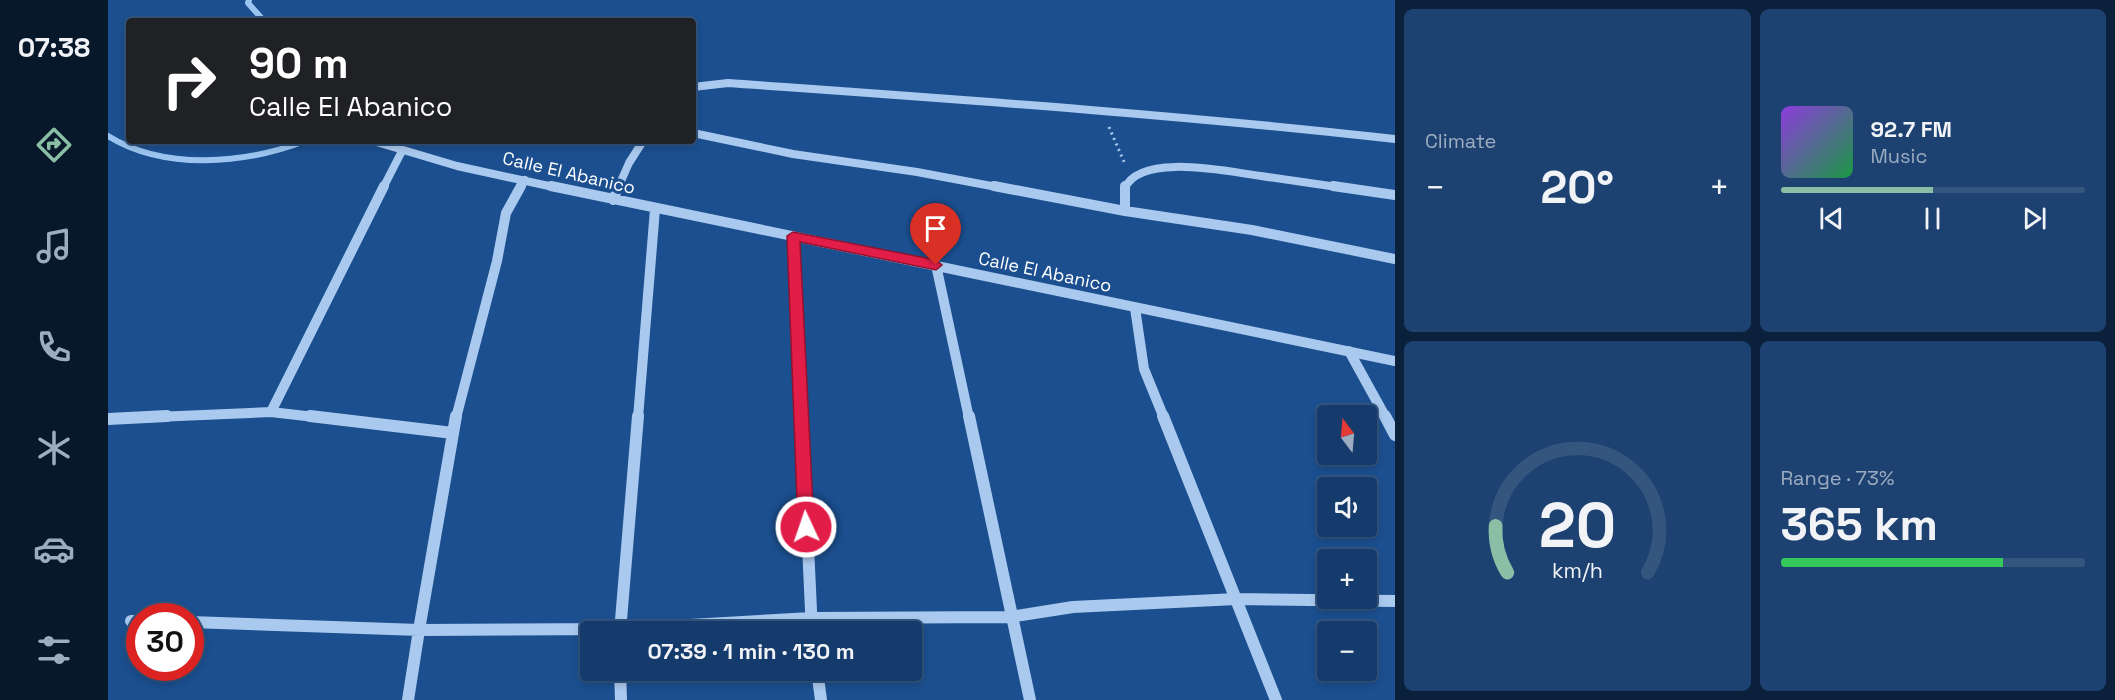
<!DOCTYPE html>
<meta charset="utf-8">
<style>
:root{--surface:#143b6b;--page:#1d4271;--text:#f1f3f6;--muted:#9dadc1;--line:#33557e;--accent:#8abfa5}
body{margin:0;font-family:"Space Grotesk",sans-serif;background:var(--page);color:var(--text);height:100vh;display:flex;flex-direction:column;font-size:22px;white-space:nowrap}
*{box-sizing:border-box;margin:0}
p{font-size:20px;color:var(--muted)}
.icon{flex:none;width:33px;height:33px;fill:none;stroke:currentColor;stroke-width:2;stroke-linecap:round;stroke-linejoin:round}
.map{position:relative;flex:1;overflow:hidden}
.sheet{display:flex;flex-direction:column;gap:9px;padding:9px;background:#0b203b;width:720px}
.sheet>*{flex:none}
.top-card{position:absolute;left:18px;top:18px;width:570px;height:126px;border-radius:6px;box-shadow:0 3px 9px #0003,0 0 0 2px var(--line);background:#202124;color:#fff;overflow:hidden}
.needle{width:39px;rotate:344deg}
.controls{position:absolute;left:1209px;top:405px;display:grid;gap:12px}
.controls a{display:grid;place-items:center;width:60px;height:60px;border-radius:6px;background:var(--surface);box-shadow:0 3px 9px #0003,0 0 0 2px var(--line);font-size:30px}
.speed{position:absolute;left:18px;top:603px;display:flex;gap:12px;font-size:30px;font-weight:700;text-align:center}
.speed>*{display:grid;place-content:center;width:78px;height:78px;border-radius:50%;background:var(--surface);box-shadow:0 3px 9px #0003,0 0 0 2px var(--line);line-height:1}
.speed .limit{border:9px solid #d22;background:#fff;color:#111}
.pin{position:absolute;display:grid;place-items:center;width:51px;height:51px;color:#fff;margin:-62px -26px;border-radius:50% 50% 50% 0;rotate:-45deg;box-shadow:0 0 6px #0007}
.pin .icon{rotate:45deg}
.me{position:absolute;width:66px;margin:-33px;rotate:357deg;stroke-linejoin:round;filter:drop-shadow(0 0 4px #0008)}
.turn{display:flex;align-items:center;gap:21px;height:126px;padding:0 24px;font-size:27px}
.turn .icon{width:78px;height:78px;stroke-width:2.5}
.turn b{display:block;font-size:42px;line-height:51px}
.big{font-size:45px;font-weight:700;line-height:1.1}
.sheet .widget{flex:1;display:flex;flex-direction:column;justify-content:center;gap:9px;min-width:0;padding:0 21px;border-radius:9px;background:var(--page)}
.sheet .dial{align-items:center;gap:0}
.dial svg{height:156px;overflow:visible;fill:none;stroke:var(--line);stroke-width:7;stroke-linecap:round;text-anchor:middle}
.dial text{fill:var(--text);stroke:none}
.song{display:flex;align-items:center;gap:18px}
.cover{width:72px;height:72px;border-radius:9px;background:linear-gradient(135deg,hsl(270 70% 55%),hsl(140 70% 35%))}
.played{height:6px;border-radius:3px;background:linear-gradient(90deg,var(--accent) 50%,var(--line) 50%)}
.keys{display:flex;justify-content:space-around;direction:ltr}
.heat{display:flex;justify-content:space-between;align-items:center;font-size:33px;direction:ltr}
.charge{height:9px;border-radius:4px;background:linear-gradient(90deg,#34c759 73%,var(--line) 0)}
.sheet .tiles{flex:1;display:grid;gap:9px;grid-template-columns:repeat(2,1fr)}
.trip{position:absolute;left:472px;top:621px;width:342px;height:60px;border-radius:6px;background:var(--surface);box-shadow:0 3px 9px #0003,0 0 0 2px var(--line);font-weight:700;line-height:60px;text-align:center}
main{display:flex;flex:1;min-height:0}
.tabs{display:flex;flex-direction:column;width:108px;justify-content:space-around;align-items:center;background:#08182b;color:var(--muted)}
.tabs .icon{width:42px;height:42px}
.tabs .on{color:var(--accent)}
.tabs b{font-size:27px;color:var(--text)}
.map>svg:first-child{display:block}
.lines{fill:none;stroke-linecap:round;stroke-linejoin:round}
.stream{stroke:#9cc4f0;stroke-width:6}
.path{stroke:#a9c9ee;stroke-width:3;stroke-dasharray:2 4;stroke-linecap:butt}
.minor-far2{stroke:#a9c9ee;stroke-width:8}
.minor-far1{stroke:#a9c9ee;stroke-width:10}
.minor{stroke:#a9c9ee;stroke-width:12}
.route{fill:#e11d48;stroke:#92132f;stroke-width:1.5}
.labels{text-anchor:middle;stroke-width:6;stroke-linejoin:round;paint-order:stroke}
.street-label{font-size:18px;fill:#fff;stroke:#1b4f8f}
</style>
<main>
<nav class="tabs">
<b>07:38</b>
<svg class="icon on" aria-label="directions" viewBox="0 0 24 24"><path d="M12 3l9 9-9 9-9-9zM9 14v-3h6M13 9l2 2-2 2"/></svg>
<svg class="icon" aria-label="music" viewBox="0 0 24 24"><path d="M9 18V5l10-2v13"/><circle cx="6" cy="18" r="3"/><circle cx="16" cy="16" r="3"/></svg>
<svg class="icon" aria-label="phone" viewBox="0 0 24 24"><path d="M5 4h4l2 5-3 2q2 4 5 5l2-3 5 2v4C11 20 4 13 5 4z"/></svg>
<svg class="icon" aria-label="climate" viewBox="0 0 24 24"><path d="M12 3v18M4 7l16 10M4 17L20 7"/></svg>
<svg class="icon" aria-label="car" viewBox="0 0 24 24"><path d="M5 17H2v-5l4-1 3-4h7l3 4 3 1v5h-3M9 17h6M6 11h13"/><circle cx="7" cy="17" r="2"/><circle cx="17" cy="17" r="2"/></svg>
<svg class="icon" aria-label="filters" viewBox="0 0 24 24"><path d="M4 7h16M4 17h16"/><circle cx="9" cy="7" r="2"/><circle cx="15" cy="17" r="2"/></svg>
</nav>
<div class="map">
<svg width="1287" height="700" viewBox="0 0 1287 700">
<rect width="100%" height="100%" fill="#1b4f8f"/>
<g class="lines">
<path class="stream" d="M141 0 140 3 156 21
M0 136C57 171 136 164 197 141"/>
<path class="path" d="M1001 127 1017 164"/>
<path class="minor-far2" d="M585 87 620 83C843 99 1065 114 1287 139
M585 133 685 154 809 172 894 188
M265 141 349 166 450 188
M275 188 294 151
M412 188 417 180
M510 188 521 163 535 141
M1017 188C1033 152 1121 172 1153 176 1180 180 1208 184 1236 188"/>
<path class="minor-far1" d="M443 186 1287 361
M886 186 1017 211 1144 230 1287 259
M1017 186V211
M1225 186 1287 195
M505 200 511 186
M685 236 694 418
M828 265 861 418
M1027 308 1036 369 1056 418
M1241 351 1278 418
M163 412 276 186
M24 418 163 412 215 418
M348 418 389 261 398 213 413 186
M530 418 547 209"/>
<path class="minor" d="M202 416 345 433
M348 416 311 630 512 629 703 618 902 617 965 607 1128 599 1287 601
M694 416 704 632
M861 416 922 700
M1055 416 1168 700
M1277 416 1287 435
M0 419 59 416
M23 621H32
M82 622 311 630 300 700
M512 632 530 416
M512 670 513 700
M709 670 713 700"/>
</g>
<path class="route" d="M685 232 828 260 834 265 828 270 692 242 706 527 704 532 698 535 693 532 690 527 679 236Z"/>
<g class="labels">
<g class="street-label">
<text transform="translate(461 173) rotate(13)" y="6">Calle El Abanico</text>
<text transform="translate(937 272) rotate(12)" y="6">Calle El Abanico</text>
</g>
</g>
</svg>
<div class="controls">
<a><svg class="needle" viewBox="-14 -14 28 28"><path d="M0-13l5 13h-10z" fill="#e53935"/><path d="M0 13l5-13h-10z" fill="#9dadc1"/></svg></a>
<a><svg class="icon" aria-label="sound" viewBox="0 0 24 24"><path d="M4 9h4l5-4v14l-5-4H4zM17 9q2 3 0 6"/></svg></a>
<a>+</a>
<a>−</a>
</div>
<div class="speed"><div class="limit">30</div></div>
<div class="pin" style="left:828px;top:265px;background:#d93025"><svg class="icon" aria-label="arrive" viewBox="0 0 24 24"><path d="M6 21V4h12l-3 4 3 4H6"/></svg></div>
<svg class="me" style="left:698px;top:527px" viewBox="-20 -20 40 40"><circle r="17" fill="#e11d48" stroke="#fff" stroke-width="3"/><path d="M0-11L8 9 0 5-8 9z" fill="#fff"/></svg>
<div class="trip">07:39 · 1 min · 130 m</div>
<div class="top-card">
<div class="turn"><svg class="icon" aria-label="right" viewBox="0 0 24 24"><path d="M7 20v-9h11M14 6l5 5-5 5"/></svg><div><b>90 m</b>Calle El Abanico</div></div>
</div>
</div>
<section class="sheet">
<div class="tiles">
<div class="widget"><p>Climate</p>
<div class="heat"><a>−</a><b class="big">20°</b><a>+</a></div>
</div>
<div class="widget">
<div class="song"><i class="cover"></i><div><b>92.7 FM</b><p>Music</p></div></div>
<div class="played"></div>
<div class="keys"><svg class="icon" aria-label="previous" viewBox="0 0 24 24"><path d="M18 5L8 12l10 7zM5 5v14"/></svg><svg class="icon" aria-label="pause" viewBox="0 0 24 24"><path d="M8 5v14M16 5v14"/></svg><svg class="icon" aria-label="next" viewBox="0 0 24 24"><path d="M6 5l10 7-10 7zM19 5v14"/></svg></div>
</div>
<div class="widget dial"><svg viewBox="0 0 100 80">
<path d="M14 69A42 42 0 1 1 86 69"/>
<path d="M14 69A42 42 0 0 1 8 45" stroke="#8abfa5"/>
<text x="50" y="56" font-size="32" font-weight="700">20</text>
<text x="50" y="72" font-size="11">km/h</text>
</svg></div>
<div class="widget"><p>Range · 73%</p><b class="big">365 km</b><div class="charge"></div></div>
</div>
</section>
</main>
